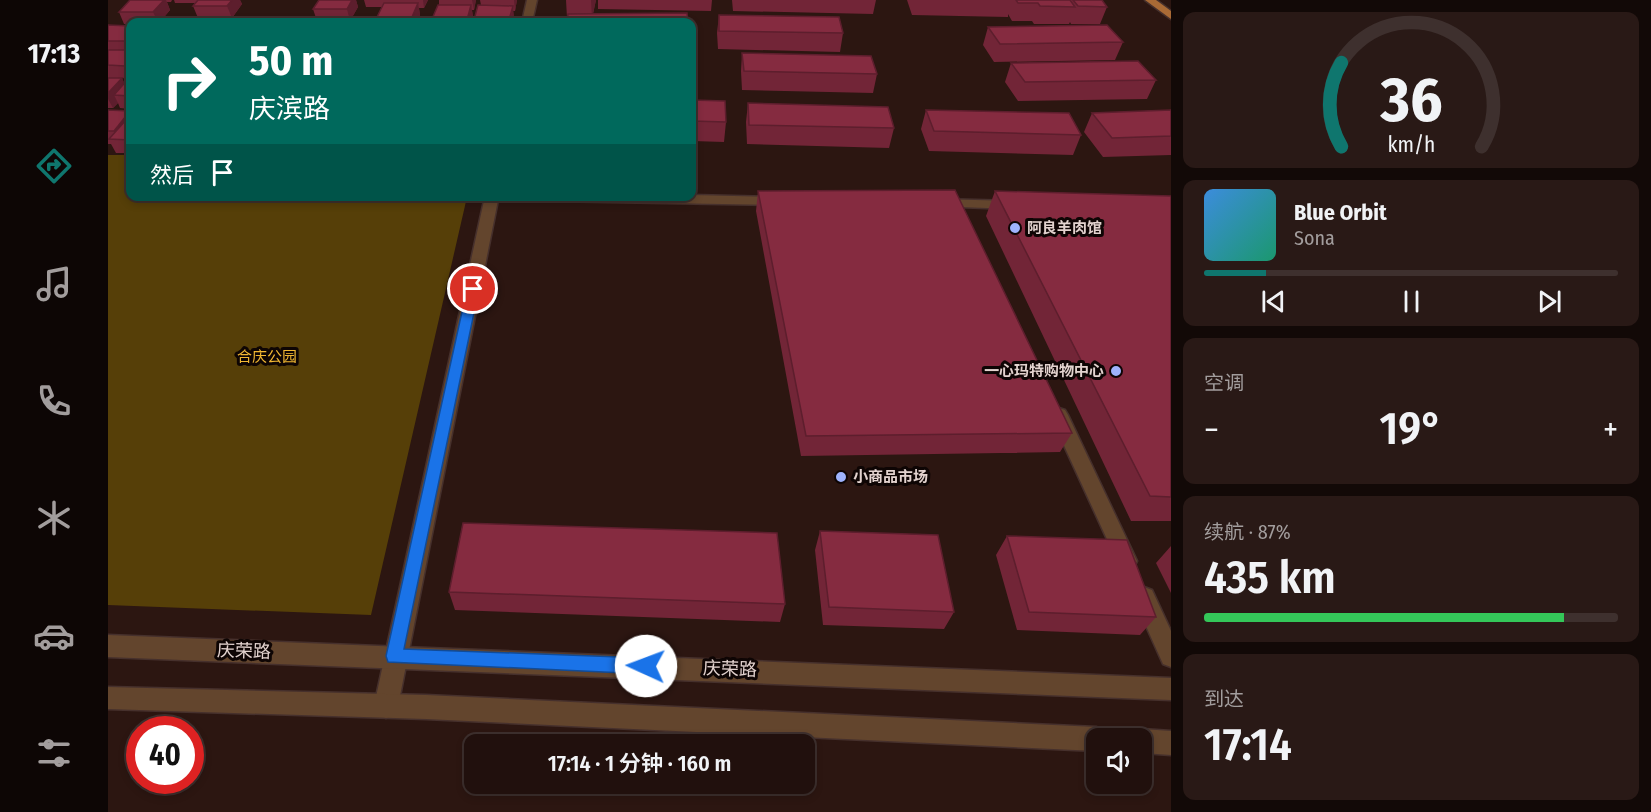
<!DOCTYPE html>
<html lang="zh">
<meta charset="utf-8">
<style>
:root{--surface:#21100d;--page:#291916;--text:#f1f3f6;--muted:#a29d9d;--line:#3e302e;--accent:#0f766e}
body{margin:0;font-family:"Fira Sans Condensed","Noto Sans SC",sans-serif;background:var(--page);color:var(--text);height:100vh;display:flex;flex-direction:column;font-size:22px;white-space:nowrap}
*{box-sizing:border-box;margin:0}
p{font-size:20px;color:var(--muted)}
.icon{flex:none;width:33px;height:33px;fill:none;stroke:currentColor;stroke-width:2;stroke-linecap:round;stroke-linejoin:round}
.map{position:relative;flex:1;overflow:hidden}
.panel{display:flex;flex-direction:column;gap:12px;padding:12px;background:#120907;width:480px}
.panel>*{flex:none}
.guide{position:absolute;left:18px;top:18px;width:570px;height:183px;border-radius:12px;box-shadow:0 3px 9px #0003,0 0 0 2px var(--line);background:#00695c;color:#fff;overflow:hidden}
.fabs{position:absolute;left:978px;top:728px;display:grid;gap:12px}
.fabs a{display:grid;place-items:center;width:66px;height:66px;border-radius:12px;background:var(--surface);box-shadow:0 3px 9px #0003,0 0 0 2px var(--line);font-size:30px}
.speed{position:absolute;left:18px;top:716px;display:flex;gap:12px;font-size:30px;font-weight:700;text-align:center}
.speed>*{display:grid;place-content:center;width:78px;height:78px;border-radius:50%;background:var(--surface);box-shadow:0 3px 9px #0003,0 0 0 2px var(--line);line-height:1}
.speed .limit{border:9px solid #d22;background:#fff;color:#111}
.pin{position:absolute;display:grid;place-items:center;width:51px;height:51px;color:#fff;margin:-26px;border:3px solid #fff;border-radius:50%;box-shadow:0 2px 6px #0007}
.me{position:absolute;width:66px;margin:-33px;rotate:272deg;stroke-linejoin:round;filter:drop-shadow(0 0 4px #0008)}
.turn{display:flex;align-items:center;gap:21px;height:126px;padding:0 24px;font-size:27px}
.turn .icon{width:78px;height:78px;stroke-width:2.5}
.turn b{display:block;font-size:42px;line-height:51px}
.then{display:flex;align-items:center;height:57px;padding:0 24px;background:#0003;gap:12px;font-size:22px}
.big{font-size:45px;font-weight:600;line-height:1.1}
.panel .card{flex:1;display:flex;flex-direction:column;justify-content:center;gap:9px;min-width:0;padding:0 21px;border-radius:12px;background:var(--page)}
.panel .dial{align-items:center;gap:0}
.dial svg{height:156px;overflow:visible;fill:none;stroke:var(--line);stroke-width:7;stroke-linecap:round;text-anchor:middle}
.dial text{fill:var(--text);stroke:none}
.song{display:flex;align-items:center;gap:18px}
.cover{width:72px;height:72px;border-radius:9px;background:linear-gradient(135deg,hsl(210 70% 55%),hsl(160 70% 35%))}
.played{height:6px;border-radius:3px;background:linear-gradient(90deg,var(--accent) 15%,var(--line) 15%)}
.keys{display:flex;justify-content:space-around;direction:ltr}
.heat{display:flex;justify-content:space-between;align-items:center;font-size:33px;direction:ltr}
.charge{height:9px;border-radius:4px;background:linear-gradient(90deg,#34c759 87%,var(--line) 0)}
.trip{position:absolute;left:356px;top:734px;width:351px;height:60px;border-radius:12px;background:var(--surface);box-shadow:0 3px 9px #0003,0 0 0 2px var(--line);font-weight:600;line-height:60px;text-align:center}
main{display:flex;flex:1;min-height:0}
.tab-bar{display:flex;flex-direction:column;width:108px;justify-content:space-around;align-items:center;background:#0d0605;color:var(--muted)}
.tab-bar .icon{width:42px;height:42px}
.tab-bar .selected{color:var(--accent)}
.tab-bar b{font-size:27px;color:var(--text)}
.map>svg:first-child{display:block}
.green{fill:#563f08}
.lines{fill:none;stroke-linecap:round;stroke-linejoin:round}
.minor-casing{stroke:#46302c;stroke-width:3}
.tertiary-casing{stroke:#46302c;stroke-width:3}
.primary-casing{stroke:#46302c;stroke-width:3}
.minor{fill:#63452d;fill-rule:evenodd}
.tertiary{fill:#63452d;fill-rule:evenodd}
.primary{fill:#a96a35;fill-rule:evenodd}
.wall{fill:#722537;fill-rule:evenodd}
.shaded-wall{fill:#5d1e2d}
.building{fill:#852b40;stroke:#5d1e2d;stroke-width:1.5}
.route{fill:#1a73e8;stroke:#114b97;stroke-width:1.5}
.poi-dot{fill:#9fb3fd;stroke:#0e0504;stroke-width:2}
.labels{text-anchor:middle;stroke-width:6;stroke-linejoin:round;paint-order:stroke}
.poi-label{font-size:15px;font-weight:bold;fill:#e3d3cf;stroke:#0e0504;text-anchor:start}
.park-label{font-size:15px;fill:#f2b833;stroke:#0e0504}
.near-street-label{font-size:18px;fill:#e3d3cf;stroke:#0e0504}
</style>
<main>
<nav class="tab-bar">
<b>17:13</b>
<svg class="icon selected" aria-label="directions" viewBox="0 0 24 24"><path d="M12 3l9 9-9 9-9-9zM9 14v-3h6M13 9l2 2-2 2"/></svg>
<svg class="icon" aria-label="music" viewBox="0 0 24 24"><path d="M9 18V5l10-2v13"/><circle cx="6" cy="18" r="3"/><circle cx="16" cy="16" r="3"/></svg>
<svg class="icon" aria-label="phone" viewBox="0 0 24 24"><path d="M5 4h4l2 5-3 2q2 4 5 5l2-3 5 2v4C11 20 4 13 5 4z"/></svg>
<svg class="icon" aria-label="climate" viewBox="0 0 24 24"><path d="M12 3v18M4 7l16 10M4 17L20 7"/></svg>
<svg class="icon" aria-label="car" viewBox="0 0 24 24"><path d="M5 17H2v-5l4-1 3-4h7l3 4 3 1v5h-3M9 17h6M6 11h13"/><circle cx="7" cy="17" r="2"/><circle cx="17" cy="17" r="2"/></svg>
<svg class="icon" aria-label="filters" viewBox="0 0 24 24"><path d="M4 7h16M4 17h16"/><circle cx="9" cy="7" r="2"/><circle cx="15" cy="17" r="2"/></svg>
</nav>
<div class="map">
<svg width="1063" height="812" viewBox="0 0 1063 812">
<rect width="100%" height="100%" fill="#2c1611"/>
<path class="green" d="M0 155H22V196L359 197 263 615 0 605Z"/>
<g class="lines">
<defs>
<path id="minor" d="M419 0H429L424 22H414Z
M584 195 672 197 679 201 672 205 390 200 290 706 286 714 278 718 270 714 266 706 377 196Z
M829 199 906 201 913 205 906 209 824 206 822 203Z
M951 408 957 410 960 415 1029 561 1026 567 1019 570 1012 567 1009 561 942 415 945 410Z
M1036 587 1044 590 1063 631V667L1055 664 1025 597 1028 590Z"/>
<path id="tertiary" d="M0 635 1063 678V700L0 657Z
M0 687 318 695 988 727 997 730 1000 738H988V751L318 719 0 709Z
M1034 729 1063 731V755L1034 753V738H1023L1025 732Z"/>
<path id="primary" d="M1037 0H1048L1063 11V19Z"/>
</defs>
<use href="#minor" class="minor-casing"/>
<use href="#tertiary" class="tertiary-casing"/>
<use href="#primary" class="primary-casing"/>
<use href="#minor" class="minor"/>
<use href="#tertiary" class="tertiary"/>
<use href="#primary" class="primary"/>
</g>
<path class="wall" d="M22 0H64L63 2H59L62 10 52 22H22V24H16L11 12Z
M66 0H132L134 4 124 18H90L85 6 88 3H67Z
M211 0H248L250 7 242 21H209L205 9Z
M256 0H320L316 8H311L312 15 310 22H270L269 17 274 7H258Z
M331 0H368L366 10H364L365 17 364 22H325L324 19 331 5Z
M372 0H409L407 11H405L406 18 405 22H367L366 20 373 5Z
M458 0H488L485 14 459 18Z
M490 0H604L603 11 490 9Z
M624 0H768L765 14 625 11Z
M799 0H994L999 7 992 24H963L962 22 961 24H926L924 21H904L900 14V17L804 15Z
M611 15 735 33 732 52 610 49 609 33Z
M0 25 22 26V109L12 108 10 103 5 108H0ZM14 78 20 79 16 83Z
M880 27 1015 42 1007 60 886 62 875 45Z
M634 53 769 74 765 93 634 90 633 71Z
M903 63 1048 80 1039 99 910 101 897 82Z
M584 100 618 122 616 142 584 141Z
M640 103 786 128 781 148 639 144 638 122Z
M0 110 22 111V153H8L3 144H0Z
M818 110 973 135 965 155 821 151 813 129Z
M1063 110V155L995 157 976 132 984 113Z
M650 191 964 433 952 452 693 456 648 211Z
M887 191 1063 196V521H1023L878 216Z
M712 531 846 612 836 629 715 625 707 550Z
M899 536 1048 617 1032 635 909 630 888 555Z
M1063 546V593L1048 563Z
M341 592 677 604 672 622 347 610Z"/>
<path class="shaded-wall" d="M56 0H58L62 10 52 22H50L45 12Z
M124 0H132L134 4 124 18 119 6Z
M244 0H248L250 7 242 21 239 9Z
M315 0H320L316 8Z
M364 0H368L366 10Z
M406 0H409L407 11Z
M483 0H488L484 18Z
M310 3 312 15 310 22H305L304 17Z
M363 5 365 17 364 22H359V20Z
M405 6 406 18 405 22H402Z
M22 35V53L17 41Z
M22 60V77L17 66Z
M14 78 20 91 6 95 10 103 5 108 0 99V93Z
M22 111V132L10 140 6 131Z"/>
<path class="building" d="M22 0H56L45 12H11Z
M90 0H124L119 6H85Z
M211 0H244L239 9H205Z
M908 0H962L967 7 932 6 930 3H910Z
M965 0H994L999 7 970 6Z
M276 3H310L304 17H269Z
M330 5H363L359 20 324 19Z
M370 5 405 6 401 20H366Z
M579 13 580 22H459L460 14Z
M611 15 731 17 735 33 611 31Z
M0 25 22 26V35L17 41H0Z
M999 25 1015 42 892 44 880 27Z
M0 50H22V60L17 66 0 65Z
M634 53 763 56 769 74 636 71Z
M1030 61 1048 80 917 82 903 63Z
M0 78H14L0 93Z
M21 78H22V96L6 95Z
M584 100 617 101 618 122 584 121Z
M640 103 780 107 786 128 641 125Z
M0 110 22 111 6 131H0Z
M818 110 961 113 973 135 826 131Z
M1063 110V136L1004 138 984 113Z
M18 120H22V140L1 139Z
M847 190 964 433 698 436 650 191Z
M887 191 1063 196V497L1042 496Z
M355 523 669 533 677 604 341 592Z
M712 531 830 535 846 612 721 607Z
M899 536 1019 540 1048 617 921 612Z"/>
<path class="route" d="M365 285 371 289 296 649 538 658 544 660 547 666 544 672 538 674 280 662 278 656 359 289Z"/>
<g class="poi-dot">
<circle cx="907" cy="228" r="6"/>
<circle cx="1008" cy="371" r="6"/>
<circle cx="733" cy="477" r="6"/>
</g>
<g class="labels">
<g class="poi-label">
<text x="919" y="233">阿良羊肉馆</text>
<text x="996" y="376" text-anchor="end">一心玛特购物中心</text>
<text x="745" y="482">小商品市场</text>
</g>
<g class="park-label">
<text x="159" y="362">合庆公园</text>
</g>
<g class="near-street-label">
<text transform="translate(136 651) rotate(2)" y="6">庆荣路</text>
<text transform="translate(622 669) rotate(2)" y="6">庆荣路</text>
</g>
</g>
</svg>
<div class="fabs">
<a><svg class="icon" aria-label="sound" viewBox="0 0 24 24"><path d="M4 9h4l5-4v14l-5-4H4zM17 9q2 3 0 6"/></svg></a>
</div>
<div class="speed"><div class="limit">40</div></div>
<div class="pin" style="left:365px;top:289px;background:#d93025"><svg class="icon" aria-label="arrive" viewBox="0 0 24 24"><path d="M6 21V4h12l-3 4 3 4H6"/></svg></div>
<svg class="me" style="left:538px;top:666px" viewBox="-20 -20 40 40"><circle r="19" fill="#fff"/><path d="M0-13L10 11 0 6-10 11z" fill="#1a73e8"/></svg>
<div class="trip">17:14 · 1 分钟 · 160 m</div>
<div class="guide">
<div class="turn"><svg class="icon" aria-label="right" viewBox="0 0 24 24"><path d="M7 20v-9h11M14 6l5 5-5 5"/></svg><div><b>50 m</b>庆滨路</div></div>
<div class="then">然后<svg class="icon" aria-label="arrive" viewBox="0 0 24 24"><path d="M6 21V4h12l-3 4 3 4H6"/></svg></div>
</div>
</div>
<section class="panel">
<div class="card dial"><svg viewBox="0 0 100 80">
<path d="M14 69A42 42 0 1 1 86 69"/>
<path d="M14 69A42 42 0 0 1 14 26" stroke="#0f766e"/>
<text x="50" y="56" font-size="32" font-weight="700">36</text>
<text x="50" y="72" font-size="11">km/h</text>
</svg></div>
<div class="card">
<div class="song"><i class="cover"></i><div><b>Blue Orbit</b><p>Sona</p></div></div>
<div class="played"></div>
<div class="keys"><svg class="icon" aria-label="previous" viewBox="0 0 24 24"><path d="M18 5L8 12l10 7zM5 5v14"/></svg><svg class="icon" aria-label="pause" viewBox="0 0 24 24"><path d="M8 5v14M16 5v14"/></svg><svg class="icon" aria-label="next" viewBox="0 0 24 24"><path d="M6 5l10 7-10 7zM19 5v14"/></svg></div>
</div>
<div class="card"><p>空调</p>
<div class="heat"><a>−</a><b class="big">19°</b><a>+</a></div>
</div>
<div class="card"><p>续航 · 87%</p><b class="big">435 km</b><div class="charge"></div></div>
<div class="card"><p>到达</p><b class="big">17:14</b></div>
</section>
</main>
